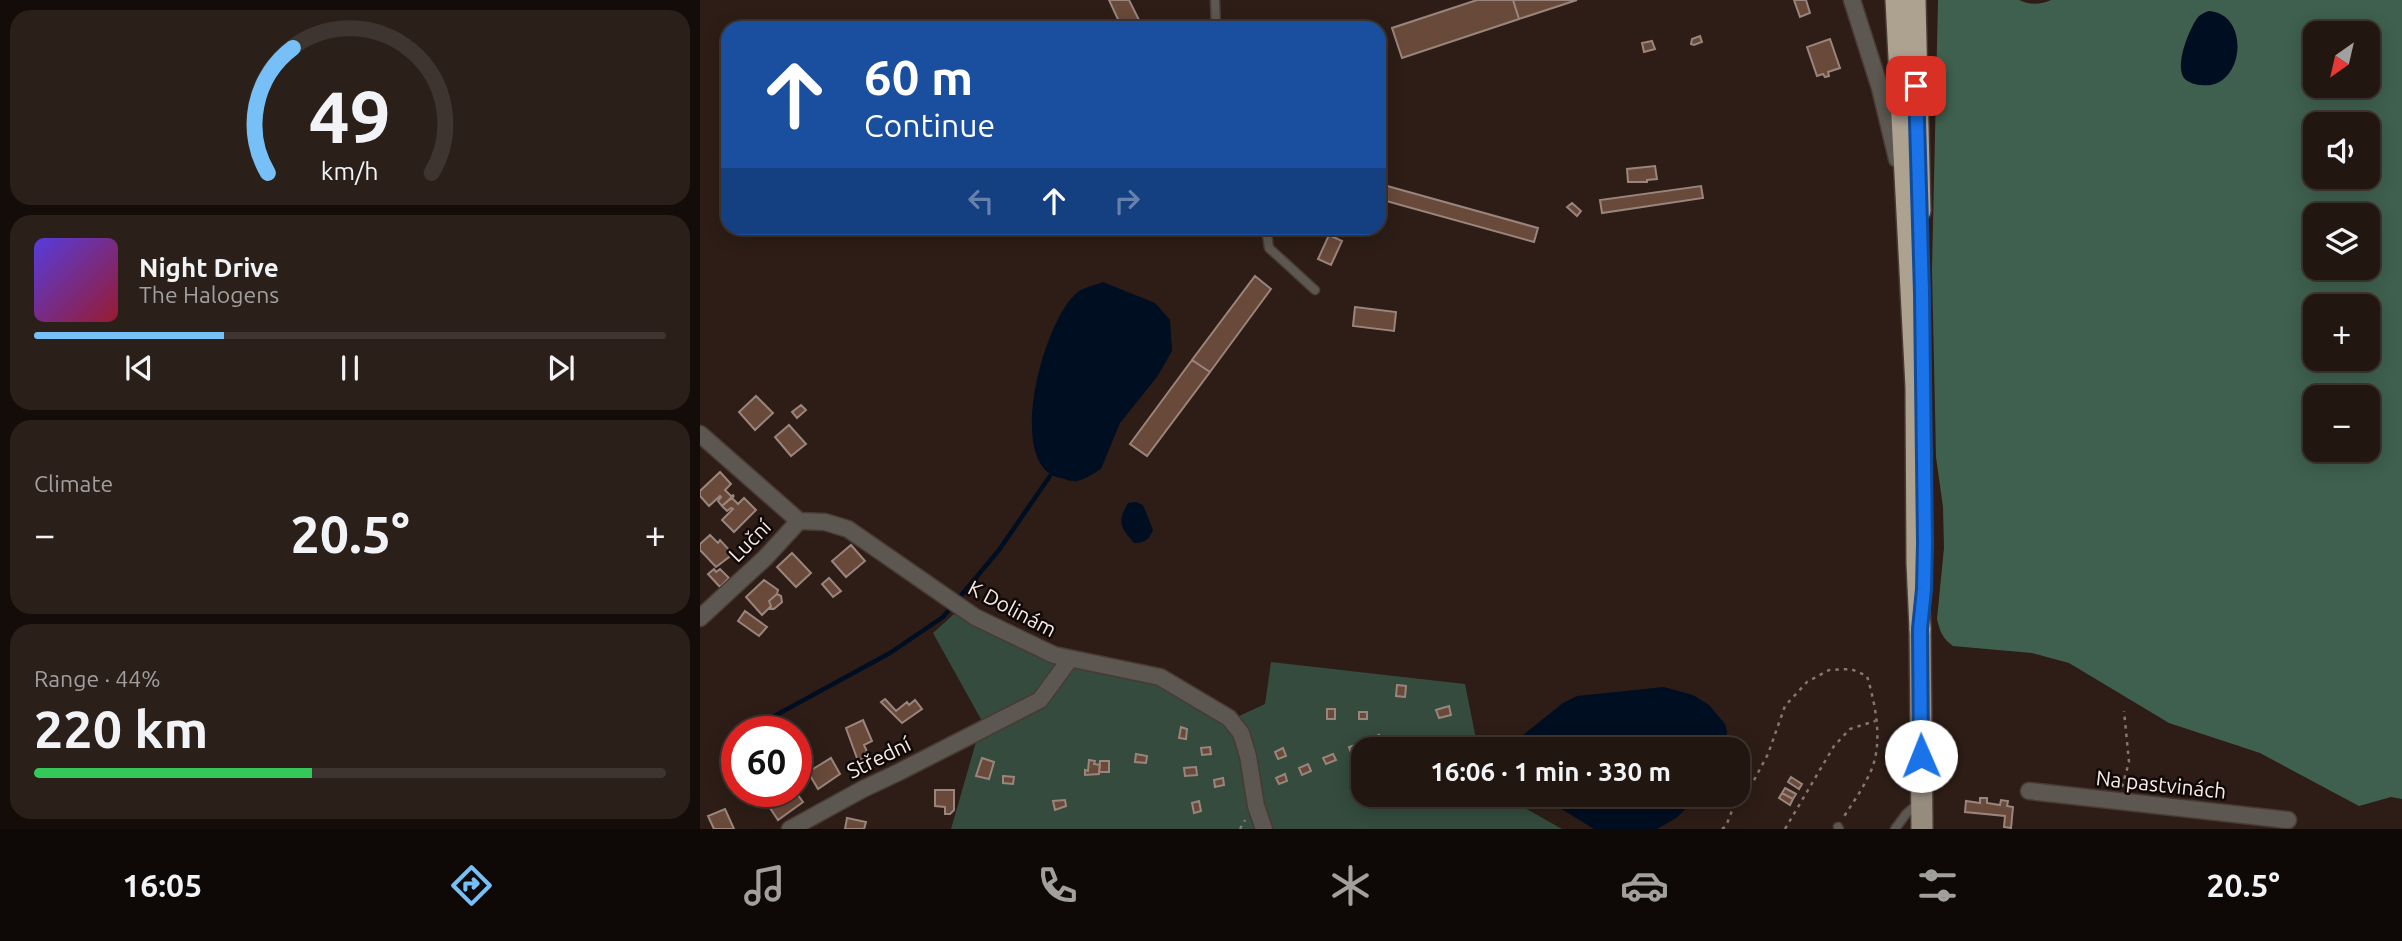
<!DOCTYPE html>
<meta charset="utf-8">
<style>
:root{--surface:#221610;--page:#2a1f19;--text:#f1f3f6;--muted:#a29f9f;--line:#3f3530;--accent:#77c0f7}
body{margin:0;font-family:Ubuntu,sans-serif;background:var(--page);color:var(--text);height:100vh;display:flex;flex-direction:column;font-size:26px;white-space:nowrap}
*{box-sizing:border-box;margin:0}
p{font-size:23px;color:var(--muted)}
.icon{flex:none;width:38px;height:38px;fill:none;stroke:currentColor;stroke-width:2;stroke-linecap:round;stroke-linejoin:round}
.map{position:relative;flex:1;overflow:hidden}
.sheet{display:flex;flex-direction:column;gap:10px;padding:10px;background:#130c09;width:700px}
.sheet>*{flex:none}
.hud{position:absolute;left:21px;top:21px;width:665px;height:214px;border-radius:21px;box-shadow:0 4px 18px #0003,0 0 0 2px var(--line);background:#1a4fa0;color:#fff;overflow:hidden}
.needle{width:46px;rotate:214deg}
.tools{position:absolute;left:1603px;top:21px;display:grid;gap:14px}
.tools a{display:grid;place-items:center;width:77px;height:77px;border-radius:14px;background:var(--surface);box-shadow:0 4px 18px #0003,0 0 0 2px var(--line);font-size:35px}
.speed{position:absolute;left:21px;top:716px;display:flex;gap:14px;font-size:35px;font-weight:700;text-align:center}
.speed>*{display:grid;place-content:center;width:91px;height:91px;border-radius:50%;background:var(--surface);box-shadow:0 4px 18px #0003,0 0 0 2px var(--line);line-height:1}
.speed .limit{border:10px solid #d22;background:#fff;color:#111}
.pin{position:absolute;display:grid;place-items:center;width:60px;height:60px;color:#fff;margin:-30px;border-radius:14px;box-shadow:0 4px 10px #0006}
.me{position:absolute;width:77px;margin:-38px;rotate:359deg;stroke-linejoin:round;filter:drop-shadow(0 0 5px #0008)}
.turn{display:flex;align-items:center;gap:24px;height:147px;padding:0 28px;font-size:32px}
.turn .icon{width:91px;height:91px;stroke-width:2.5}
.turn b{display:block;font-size:49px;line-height:60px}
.lanes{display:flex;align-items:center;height:66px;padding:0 28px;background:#0003;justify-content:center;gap:35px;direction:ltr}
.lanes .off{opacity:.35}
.big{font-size:52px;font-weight:700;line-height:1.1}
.sheet .widget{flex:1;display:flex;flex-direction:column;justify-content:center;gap:10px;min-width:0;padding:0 24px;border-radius:21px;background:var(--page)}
.sheet .dial{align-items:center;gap:0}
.dial svg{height:182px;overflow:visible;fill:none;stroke:var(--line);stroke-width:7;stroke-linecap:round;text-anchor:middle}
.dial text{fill:var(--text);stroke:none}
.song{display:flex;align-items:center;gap:21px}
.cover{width:84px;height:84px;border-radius:10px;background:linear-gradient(135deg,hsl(250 70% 55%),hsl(350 70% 35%))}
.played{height:7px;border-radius:4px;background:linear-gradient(90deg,var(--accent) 30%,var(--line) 30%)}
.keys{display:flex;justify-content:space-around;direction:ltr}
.heat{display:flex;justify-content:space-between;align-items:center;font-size:38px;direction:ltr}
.charge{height:10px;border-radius:5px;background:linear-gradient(90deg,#34c759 44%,var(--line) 0)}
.trip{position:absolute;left:651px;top:737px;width:399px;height:70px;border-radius:21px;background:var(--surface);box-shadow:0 4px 18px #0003,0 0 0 2px var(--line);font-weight:700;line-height:70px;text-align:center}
.dock{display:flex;height:112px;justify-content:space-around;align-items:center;background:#0e0906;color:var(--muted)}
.dock .icon{width:49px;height:49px}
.dock .active{color:var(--accent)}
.dock b{font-size:32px;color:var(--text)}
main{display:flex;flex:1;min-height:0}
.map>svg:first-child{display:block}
.green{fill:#344b3e}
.forest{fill:#3f604e;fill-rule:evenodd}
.water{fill:#000e21}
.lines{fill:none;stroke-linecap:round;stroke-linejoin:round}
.stream{stroke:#000e21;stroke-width:4.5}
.building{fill:#68493a;stroke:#99857c;stroke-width:2}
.lane-casing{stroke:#493a33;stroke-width:11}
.street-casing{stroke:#493a33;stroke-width:19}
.primary-casing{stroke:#493a33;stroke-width:24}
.highway-casing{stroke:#493a33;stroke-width:24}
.path{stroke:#847770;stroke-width:2.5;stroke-dasharray:3.5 5;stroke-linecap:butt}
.lane{stroke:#5c5750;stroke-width:8}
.street{stroke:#5c5750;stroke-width:16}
.primary{stroke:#968c7e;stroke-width:21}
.highway{stroke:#ada190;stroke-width:21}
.route-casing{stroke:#114b97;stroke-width:18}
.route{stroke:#1a73e8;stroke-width:12}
.labels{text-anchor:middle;stroke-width:5;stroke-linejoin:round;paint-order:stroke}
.street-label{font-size:21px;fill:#f6ebe6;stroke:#100907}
</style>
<main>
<section class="sheet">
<div class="widget dial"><svg viewBox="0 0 100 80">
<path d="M14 69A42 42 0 1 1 86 69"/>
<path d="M14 69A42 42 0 0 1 25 14" stroke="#77c0f7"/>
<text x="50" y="56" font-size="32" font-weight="700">49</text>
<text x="50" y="72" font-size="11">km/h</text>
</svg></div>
<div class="widget">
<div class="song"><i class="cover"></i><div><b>Night Drive</b><p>The Halogens</p></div></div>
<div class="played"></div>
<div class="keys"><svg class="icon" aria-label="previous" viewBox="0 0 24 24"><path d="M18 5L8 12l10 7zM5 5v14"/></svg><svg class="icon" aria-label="pause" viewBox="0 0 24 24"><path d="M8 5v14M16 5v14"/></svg><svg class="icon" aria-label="next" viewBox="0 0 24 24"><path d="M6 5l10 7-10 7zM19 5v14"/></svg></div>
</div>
<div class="widget"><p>Climate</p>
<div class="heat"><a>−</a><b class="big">20.5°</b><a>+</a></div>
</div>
<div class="widget"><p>Range · 44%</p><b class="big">220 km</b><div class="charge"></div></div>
</section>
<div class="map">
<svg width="1702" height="829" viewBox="0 0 1702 829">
<rect width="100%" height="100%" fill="#2d1d16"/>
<path class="green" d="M254 614 355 662 457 683 526 722 565 704 571 662 765 684 778 749H663V794L802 795 862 829H251L282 721 233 633Z"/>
<path class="forest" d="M1238 0H1319C1330 5 1340 5 1351 0H1702V799L1691 797 1659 806 1560 753 1469 723 1369 663 1332 653 1253 646C1243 639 1240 632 1237 619L1244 548 1243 507 1236 457 1232 270ZM1615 33H1668V86H1615ZM1615 124H1668V177H1615ZM1615 215H1668V268H1615ZM1615 306H1668V359H1615ZM1615 397H1668V450H1615Z"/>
<path class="water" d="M1509 11C1552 14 1544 91 1501 85 1497 85 1490 83 1486 80 1473 70 1488 32 1496 20 1499 15 1503 13 1509 11Z
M403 282 455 303 470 320 472 351 457 377 420 423 401 469C394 473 384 480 377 481 372 482 365 479 361 478 303 468 344 317 378 292 384 287 396 285 403 282Z
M436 502 443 505 453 530C449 540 445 543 434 543 420 527 417 522 428 503Z
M964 687 993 695 1009 705 1025 724 1027 732 1025 749H814L817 740 863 703 877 696Z
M839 795H1001L976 818 957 829H894Z"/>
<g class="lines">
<path class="stream" d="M45 732 190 653 243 617 299 550 350 476
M34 738 37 736"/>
</g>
<path class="building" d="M409 0H429L441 24 433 28H422Z
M777 0H813L819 19 702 58 692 28Z
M813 0H877L819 19Z
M1094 0H1106L1110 13 1100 17Z
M1000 36 1002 42 994 45 991 44 992 39Z
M1130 39 1140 68 1128 72 1129 76 1125 77 1123 74 1117 76 1107 47Z
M952 41 955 49 944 52 942 43Z
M955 166 957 179 947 180V182H928L927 169Z
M680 184 838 228 834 242 679 199Z
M1001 186 1003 198 902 213 900 200Z
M872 203 881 211 877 216 867 207Z
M477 228H500L480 235Z
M629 235 642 241 631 265 618 259Z
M555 276 571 289 510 372 492 360Z
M655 307 696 312 694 331 653 326Z
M492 360 510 372 447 456 430 444Z
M56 396 73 413 55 430 39 412Z
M101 405 106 410 97 418 92 412Z
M89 425 106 444 91 456 75 437Z
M20 472 31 484 25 490 31 496 34 495 22 506 18 501 21 497 20 496 9 506 0 496V491Z
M34 496 32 498 38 504 44 498 56 510 34 532 22 520 33 509 31 508 27 511 22 506Z
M10 535 18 543 20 540 33 554 16 567 0 550V544Z
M151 545 165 561 146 577 132 561Z
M92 553 111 573 96 587 77 567Z
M14 569 16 572 20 569 29 578 20 587 8 574Z
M129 578 141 591 133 597 122 584Z
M64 580 78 590 77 594 69 601 71 606 62 615 46 597Z
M77 594 81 596 82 602 74 609 69 608 71 606 69 601Z
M45 611 67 627 59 636 38 621Z
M697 685 706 686 705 697 696 696Z
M185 699 196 711 207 702 209 705 215 700 222 709 202 723 181 702Z
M749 706 751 715 739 718 736 710Z
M627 709H635V719H627Z
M659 712H667V719H659Z
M163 720 172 741 164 745 169 756 158 761 146 728Z
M481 727 487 729 486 739 479 738Z
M679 735 681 742 673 746 670 739Z
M661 743 663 751 652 755 649 747Z
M510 747 511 754 502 755 501 748Z
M583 748 586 756 578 759 575 752Z
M436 754 447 756 446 763 435 762Z
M633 754 636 760 626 764 623 758Z
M131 758 140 774 118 789 108 772Z
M282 758 294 762 289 779 276 776Z
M389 760 395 761 394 764 400 765 399 774 385 775V770L388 771Z
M400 761H409V772H399Z
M608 764 611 771 602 775 599 768Z
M496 767 497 775 485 776 484 768Z
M585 774 587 781 579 784 576 778Z
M303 776 314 777 313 784 303 783Z
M1091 777 1102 784 1099 789 1088 782Z
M523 778 524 785 515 787 514 780Z
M1085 788 1096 794 1093 799 1082 793Z
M235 790H254V810L250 814H245V807L235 806Z
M88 791H95L103 802 78 820 68 805Z
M1082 793 1093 799 1090 805 1079 798Z
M1280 798H1287V803L1300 805 1301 800 1308 801 1307 806 1313 807 1311 828 1304 827 1305 816 1265 812 1266 801 1280 803Z
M365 800 366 806 355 810 353 801Z
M499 801 501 811 494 813 492 803Z
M25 809 34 829H14L8 816Z
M147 818 166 822 164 829H145Z"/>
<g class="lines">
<defs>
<path id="lane" d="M515 0 516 28
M566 228 569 248 615 290
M1138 827 1139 829
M1195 829 1206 814 1220 802"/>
<path id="street" d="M1152 0 1180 88 1197 159
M0 434 99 521 125 522 148 529 275 617 354 655 460 677 529 718 541 733 548 756 556 806 564 829
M0 618 65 558 99 521
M1329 791 1588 820
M90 829 163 789 199 772 340 700 370 659"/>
<path id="primary" d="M1220 629 1222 829"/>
<path id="highway" d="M1196 0 1216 387 1217 563 1220 629
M1215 0 1220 211"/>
</defs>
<use href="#lane" class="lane-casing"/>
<use href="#street" class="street-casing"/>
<use href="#primary" class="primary-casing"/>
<use href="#highway" class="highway-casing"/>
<path class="path" d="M1422 787 1429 762 1424 711
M540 829 545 820
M1022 829 1026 826 1035 803 1053 782 1068 754 1085 706 1107 682 1129 670 1151 669 1167 676C1176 706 1184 746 1169 775 1162 790 1152 804 1143 818
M1085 829 1134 746 1150 729 1175 721"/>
<use href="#lane" class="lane"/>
<use href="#street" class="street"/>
<use href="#primary" class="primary"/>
<use href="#highway" class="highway"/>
</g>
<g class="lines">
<defs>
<path id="route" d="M1216 86 1222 293 1225 543 1224 589 1220 629 1221 756"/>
</defs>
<use href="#route" class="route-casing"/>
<use href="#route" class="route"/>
</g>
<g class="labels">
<g class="street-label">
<text transform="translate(50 541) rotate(-45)" y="7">Luční</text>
<text transform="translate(312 609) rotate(28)" y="7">K Dolinám</text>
<text transform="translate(179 758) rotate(-26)" y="7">Střední</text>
<text transform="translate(1461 785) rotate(6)" y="7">Na pastvinách</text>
</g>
</g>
</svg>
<div class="tools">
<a><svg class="needle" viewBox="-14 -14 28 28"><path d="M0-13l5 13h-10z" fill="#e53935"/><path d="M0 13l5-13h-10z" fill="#a29f9f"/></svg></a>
<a><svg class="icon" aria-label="sound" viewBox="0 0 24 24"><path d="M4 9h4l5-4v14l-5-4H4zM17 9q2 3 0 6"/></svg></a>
<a><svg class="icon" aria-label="layers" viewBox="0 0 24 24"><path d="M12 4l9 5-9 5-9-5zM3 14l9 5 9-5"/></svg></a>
<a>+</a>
<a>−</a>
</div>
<div class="speed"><div class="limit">60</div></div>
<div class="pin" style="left:1216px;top:86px;background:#d93025"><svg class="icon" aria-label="arrive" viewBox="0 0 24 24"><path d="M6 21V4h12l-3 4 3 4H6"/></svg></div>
<svg class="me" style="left:1221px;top:756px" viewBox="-20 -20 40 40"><circle r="19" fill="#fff"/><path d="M0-13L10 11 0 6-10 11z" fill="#1a73e8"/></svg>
<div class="trip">16:06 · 1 min · 330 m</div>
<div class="hud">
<div class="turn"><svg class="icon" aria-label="ahead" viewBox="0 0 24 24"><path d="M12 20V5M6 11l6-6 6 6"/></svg><div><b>60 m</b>Continue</div></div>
<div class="lanes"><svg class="icon off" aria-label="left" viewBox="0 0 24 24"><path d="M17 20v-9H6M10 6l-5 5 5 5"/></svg><svg class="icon" aria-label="ahead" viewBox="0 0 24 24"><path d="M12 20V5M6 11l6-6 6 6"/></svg><svg class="icon off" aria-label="right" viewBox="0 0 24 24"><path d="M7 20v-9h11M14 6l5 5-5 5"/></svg></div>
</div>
</div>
</main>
<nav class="dock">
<b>16:05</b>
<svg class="icon active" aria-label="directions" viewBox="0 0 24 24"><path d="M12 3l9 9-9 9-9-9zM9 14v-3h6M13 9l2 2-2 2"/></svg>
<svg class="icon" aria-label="music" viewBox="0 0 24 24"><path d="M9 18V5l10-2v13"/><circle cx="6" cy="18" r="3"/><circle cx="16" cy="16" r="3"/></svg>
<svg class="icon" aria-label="phone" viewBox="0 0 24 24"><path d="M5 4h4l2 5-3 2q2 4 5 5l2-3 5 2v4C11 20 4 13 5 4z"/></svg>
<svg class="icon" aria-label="climate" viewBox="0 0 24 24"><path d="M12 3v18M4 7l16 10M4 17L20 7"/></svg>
<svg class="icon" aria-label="car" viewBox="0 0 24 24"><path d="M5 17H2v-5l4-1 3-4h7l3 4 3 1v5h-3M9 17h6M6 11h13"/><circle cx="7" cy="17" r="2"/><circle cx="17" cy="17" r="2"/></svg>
<svg class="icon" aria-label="filters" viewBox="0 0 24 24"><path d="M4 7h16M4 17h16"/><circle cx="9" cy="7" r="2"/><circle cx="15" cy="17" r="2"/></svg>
<b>20.5°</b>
</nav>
